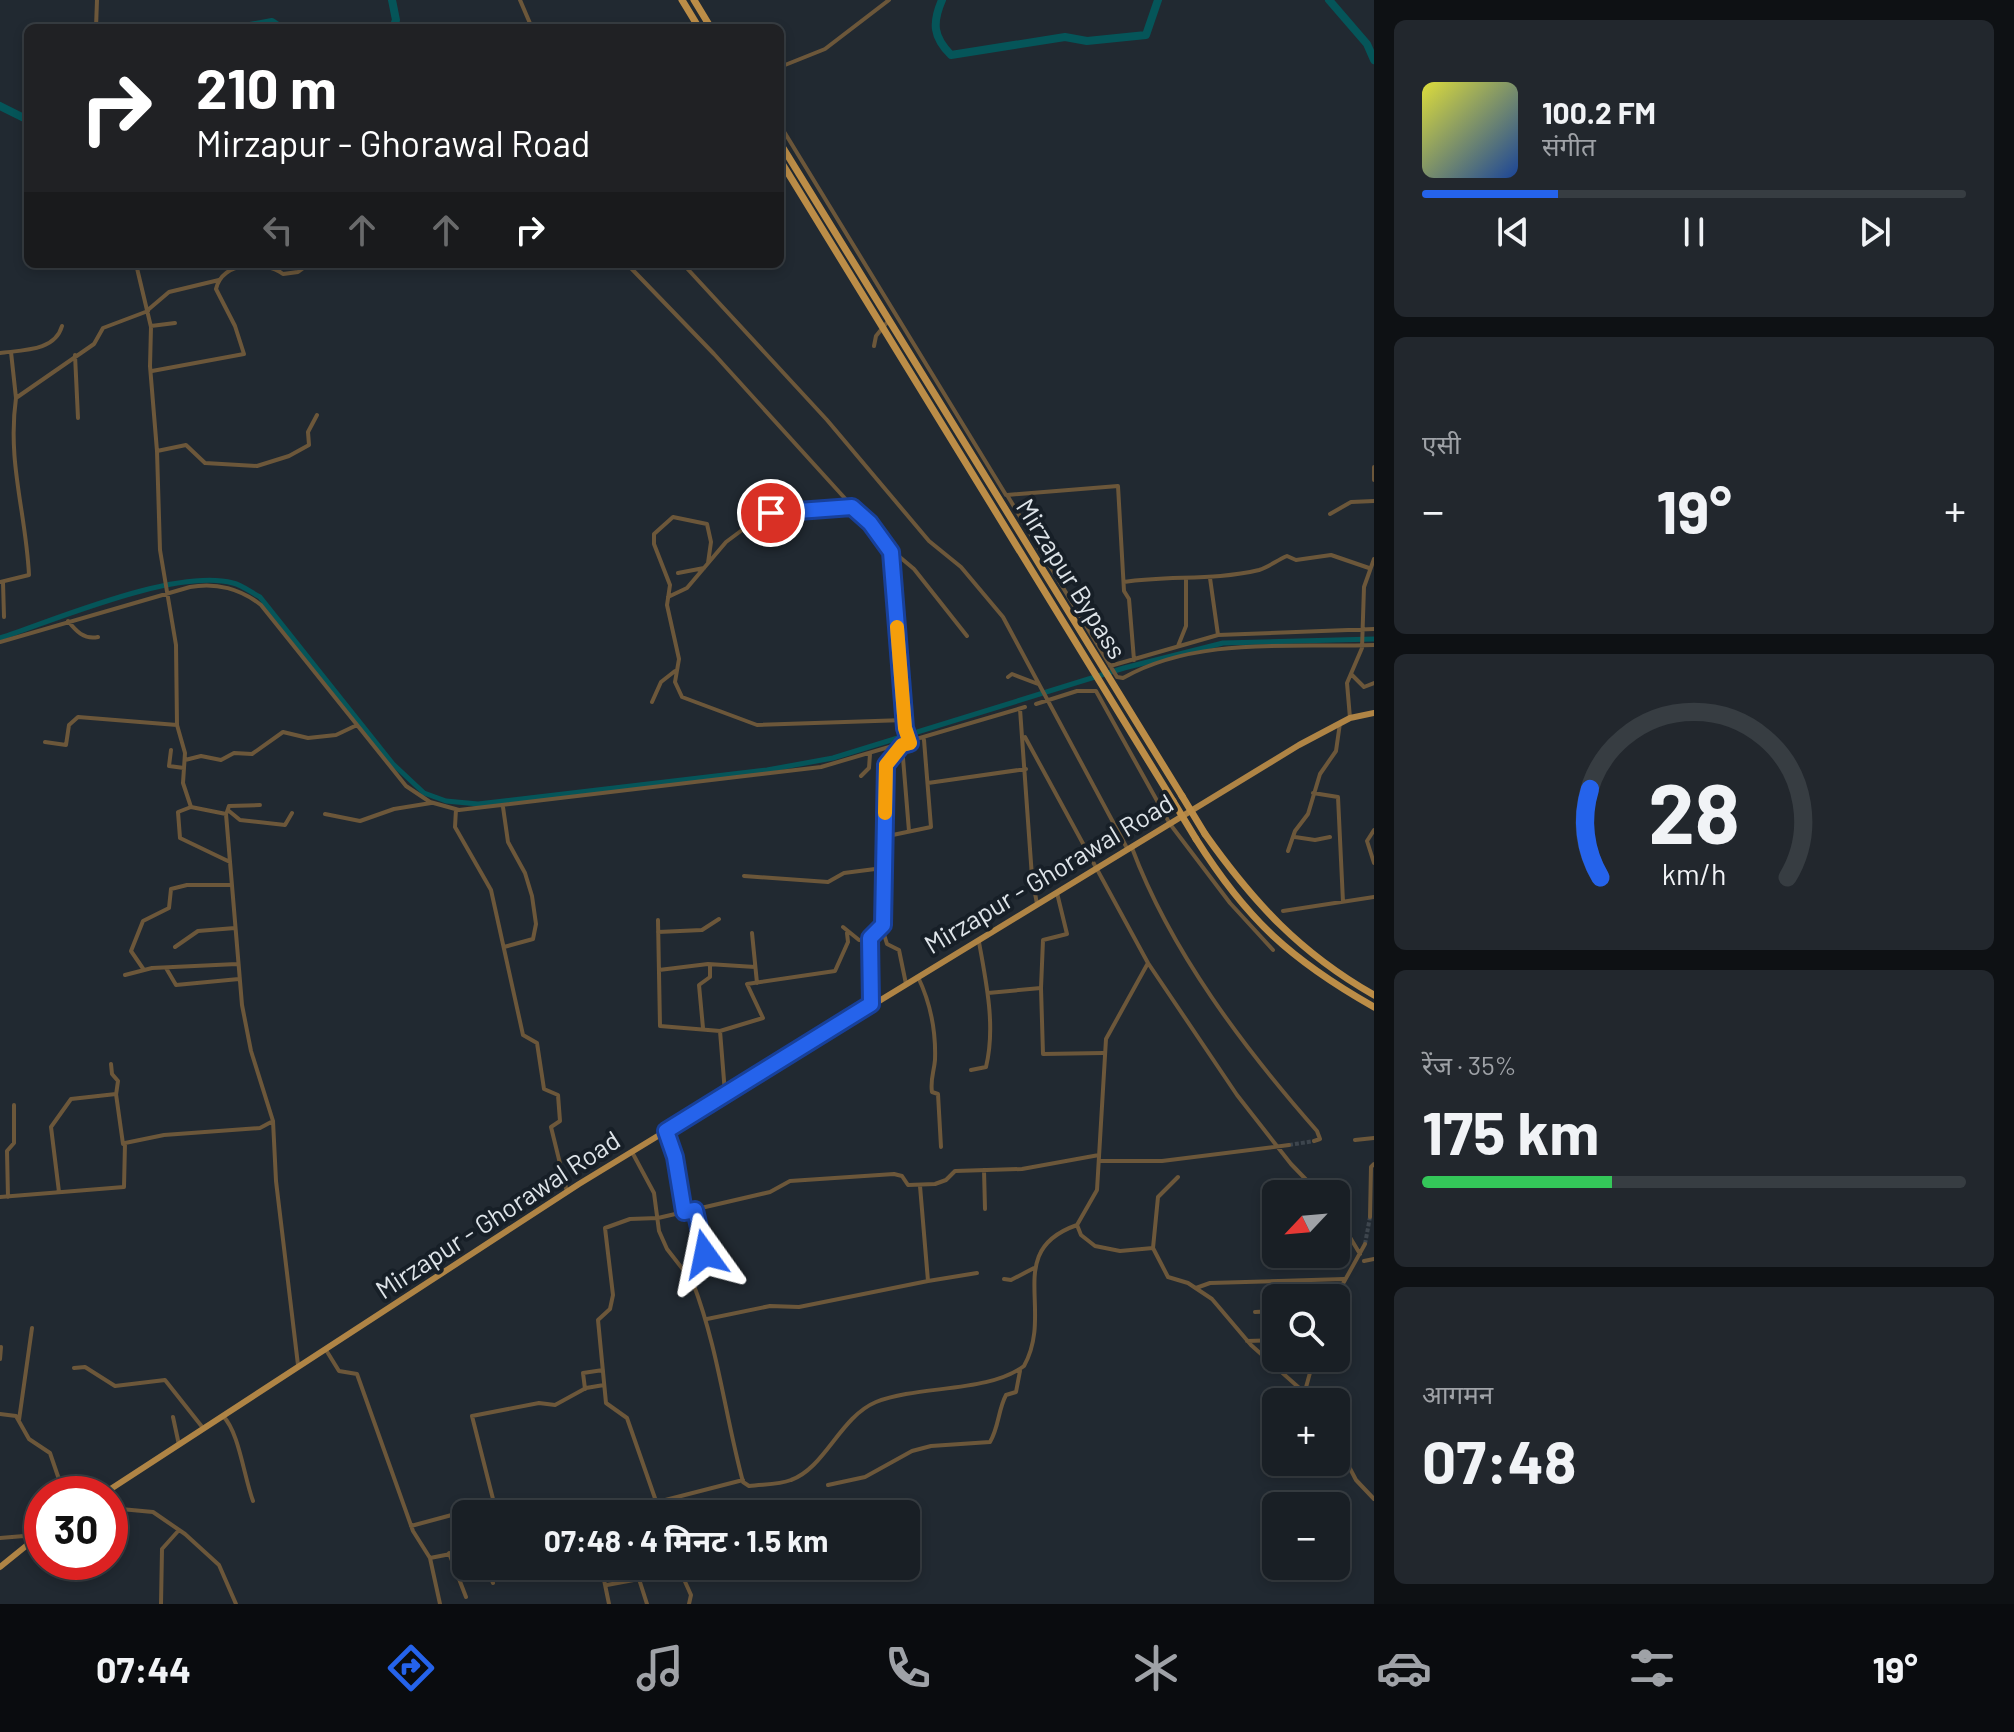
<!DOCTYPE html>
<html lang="hi">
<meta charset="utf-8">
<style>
:root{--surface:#191f25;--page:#22272d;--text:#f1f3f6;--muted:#9fa2a7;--line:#373d42;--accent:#2563eb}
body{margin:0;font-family:Barlow,"Noto Sans Devanagari",sans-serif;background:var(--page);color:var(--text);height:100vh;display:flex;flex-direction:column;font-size:30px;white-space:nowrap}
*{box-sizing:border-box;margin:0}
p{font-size:26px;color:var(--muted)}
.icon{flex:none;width:44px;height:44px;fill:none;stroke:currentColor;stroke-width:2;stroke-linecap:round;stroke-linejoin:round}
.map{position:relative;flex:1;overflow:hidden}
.drawer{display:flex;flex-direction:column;gap:20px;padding:20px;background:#0e1114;width:640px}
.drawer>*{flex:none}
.banner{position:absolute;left:24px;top:24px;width:760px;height:244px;border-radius:12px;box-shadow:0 4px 12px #0003,0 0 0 2px var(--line);background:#202124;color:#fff;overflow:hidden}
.needle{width:52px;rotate:244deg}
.buttons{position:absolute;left:1262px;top:1180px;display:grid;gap:16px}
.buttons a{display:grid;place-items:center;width:88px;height:88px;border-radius:12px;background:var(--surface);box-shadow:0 4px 12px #0003,0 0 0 2px var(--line);font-size:40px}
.speed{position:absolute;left:24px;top:1476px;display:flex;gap:16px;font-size:40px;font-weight:700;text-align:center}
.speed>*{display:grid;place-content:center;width:104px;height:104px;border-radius:50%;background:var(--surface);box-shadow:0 4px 12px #0003,0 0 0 2px var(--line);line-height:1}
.speed .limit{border:12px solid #d22;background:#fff;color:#111}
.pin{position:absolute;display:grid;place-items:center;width:68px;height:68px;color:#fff;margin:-34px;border:4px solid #fff;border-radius:50%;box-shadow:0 2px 8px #0007}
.me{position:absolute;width:88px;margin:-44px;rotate:348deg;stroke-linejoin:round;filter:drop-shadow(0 0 6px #0008)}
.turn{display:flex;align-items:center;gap:28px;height:168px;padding:0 40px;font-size:36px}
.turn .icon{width:104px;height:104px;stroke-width:2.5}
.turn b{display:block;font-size:56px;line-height:68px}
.lanes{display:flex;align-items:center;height:76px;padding:0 40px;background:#0003;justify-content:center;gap:40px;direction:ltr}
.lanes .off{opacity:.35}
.big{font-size:60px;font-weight:700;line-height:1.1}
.drawer .tile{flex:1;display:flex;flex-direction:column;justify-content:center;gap:12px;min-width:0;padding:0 28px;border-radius:12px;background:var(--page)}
.drawer .dial{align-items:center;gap:0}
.dial svg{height:208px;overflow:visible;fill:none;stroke:var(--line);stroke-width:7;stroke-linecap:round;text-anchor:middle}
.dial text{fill:var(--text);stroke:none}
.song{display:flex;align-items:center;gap:24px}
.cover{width:96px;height:96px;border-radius:12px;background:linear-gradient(135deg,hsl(60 70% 55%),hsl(220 70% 35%))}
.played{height:8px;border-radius:4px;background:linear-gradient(90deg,var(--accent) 25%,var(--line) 25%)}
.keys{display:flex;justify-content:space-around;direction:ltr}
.heat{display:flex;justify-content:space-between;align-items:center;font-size:44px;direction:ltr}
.charge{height:12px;border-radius:6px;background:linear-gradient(90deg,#34c759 35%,var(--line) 0)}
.trip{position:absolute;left:452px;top:1500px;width:468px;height:80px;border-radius:12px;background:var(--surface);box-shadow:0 4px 12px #0003,0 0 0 2px var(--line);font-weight:700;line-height:80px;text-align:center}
.tabs{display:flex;height:128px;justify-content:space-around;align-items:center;background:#0a0c0f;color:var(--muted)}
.tabs .icon{width:56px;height:56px}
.tabs .selected{color:var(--accent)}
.tabs b{font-size:36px;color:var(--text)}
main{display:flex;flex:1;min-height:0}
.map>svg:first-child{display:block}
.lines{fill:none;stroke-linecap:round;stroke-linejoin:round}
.canal{stroke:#055559;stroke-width:5}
.river{stroke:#055559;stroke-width:8}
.minor-tunnel{stroke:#3d454d;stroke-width:4;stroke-dasharray:4 2;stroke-linecap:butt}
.minor{stroke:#6c573a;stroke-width:4}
.primary{stroke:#af8445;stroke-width:6}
.trunk{stroke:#bc8d47;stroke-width:7}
.trunk-bridge{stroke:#bc8d47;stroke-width:7}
.route-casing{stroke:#184099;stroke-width:20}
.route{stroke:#2563eb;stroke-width:14}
.slow{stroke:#f59e0b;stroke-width:14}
.labels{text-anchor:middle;stroke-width:8;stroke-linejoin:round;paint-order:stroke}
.street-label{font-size:26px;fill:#dee4e9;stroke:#171f27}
</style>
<main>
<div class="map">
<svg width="1374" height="1604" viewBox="0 0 1374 1604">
<rect width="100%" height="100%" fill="#212931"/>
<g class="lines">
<path class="canal" d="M0 638C58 619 176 568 233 583 242 585 252 593 260 597L393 764 424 793 446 801 478 804 767 770 833 758 1124 668 1223 643 1374 639"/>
<path class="river" d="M392 0 396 20 393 28
M942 0C932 23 933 37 951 55L1065 37 1087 41 1146 35 1158 0
M1329 0 1367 44 1374 60
M239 28 272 22 281 28
M0 106 28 120"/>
<path class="minor-tunnel" d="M1289 1145 1314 1141
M1365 1244 1370 1217"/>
<path class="minor" d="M520 0 532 28
M96 28 97 0
M780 67 825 49 889 0
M780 125 1006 495
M136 264 151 327 150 366 157 451 160 550 176 645 177 725 185 753 183 783 191 807 226 814 242 1005 251 1051 273 1121 276 1181 298 1365
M627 264 714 354 851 505
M683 264 827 420 929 541 961 567 1003 617 1128 850
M149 309 169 292 219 280
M151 326 175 323
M874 346 876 336 889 320
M11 352 16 398
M0 353C24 350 55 351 62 326
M75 355 78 418
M152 371 244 354 235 326 216 289C222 261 264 260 283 274L298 272 309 264
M157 451 186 445 205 463 257 466 289 456 309 445 308 432 317 415
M1374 467V480
M1330 514 1351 502 1374 501
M889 548 914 569 967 636
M708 563 711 542 707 524 673 517 654 534V544L670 585 667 605 679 659 675 682 682 697 757 725 905 720
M678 573 704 568
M1210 578 1218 635
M0 582 29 575C26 513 7 462 16 398L94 344 103 328 148 311
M3 582 4 617
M1124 582C1169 575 1213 581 1259 570 1269 567 1277 560 1287 556L1296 560 1331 555 1369 568
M668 597 687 588 726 542 761 516 855 508 891 552 905 728 910 743
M68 621C76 631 84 640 98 637
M0 642 190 587C216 582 241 589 261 605L406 786 430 802 459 810 821 767 1025 707
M1178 646 1186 626V580
M1134 660 1129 599 1124 591 1118 486 1007 495 1117 677 1123 678C1197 636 1292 648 1374 645
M1110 666 1218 635 1374 629
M1351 674 1364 687 1374 683
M1008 677 1012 674 1038 684
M652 702 661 682 675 671
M1036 704 1077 691H1096L1170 824 1230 903 1273 950
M1020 709 1032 877 1037 904
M1350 718 1347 683 1362 648 1364 587 1374 559
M1025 737 1148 963 1106 1039 1097 1190 1077 1225 1081 1235 1095 1246 1120 1251 1153 1248 1168 1277 1188 1283 1212 1299 1251 1345 1315 1402
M45 742 66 745 69 725 78 717 177 725
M902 746 909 831
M171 750 169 766 184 768
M185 760 201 756 221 760 234 753 252 754 283 732 308 738 336 735 357 725
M861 776 869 768 870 754
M928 783 1026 769
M1313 793 1338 797 1343 902
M191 807 178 812 180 838 230 862
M503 807 508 842 525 873 532 896 536 924 533 939 504 947
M456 809 455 827 491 890 523 1035 537 1043 544 1089 558 1095 560 1121 551 1127 567 1192
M229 811 240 820 285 825 292 813
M227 812 229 806 260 805
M325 814 360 821 394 809 431 803
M1374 830 1367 841 1374 863
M883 837 931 827 924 740
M1295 837 1315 840 1330 837
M1132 848C1171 952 1244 1048 1317 1131L1320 1139 1314 1141
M1288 851 1295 831 1308 814 1320 774 1336 751 1340 723
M744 876 828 882 844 873 883 868
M1283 911 1374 897
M658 920 660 1026 720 1031 725 1093
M843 927 859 940 870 941
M882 928 887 944 899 950 906 984
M658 932 702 930 719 919
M752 933 757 983
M175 947 198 931 235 928
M1148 963 1237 1095 1291 1164 1320 1194
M166 968 176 985 239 979
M144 970 131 951 143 921 169 908 171 889 187 885H232
M659 970 708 964 755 967
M125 975 152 968 237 964
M918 977C930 1002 936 1032 935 1060 934 1072 930 1080 932 1092L938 1094 941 1147
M1041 988 1043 1054 1103 1053
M988 993 1041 988 1043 940 1067 934 1057 893
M871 1004 870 938 883 925 886 765 902 748
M703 1028 699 985 710 977V965
M720 1031 763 1018 747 984 835 971 848 942 847 933
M111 1064 112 1074 118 1081 116 1095
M971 1070 986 1067C996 1026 986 982 979 942
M666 1131 675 1157 684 1212
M1355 1140 1374 1138
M632 1152 654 1193 659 1231 667 1249 692 1281
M1099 1161H1162L1289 1145
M984 1170 985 1209
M59 1192 51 1127 71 1099 116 1094 123 1144
M0 1197 124 1187 125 1143 164 1135 260 1128 273 1121
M8 1197 7 1151 14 1143V1105
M695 1210 705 1254 693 1283C718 1348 725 1415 743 1482L749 1486C762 1484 778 1485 791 1480 825 1468 840 1417 876 1402 919 1385 988 1393 1024 1366 1055 1310 1003 1251 1077 1225
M1336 1214 1360 1254
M1370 1217 1371 1167 1374 1164
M1153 1248 1158 1197 1178 1177
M1364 1261 1374 1259
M1004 1279 1011 1280 1034 1268
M928 1281 977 1273
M1275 1283 1277 1298
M1196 1288 1210 1283 1344 1279
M1335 1298 1365 1244
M1255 1312 1276 1311
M707 1319 770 1306 799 1307 928 1281 920 1186
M1247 1341 1276 1340
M326 1350 339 1371 357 1374 413 1531 430 1558 440 1604
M0 1359 1 1347
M74 1368 85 1367 115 1386 165 1380 203 1428
M585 1389 583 1373 603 1370
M1305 1391 1314 1358
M0 1414 16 1416 29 1439 50 1453 64 1494
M223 1416C239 1432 244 1477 253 1501
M173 1417 179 1445
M19 1420 32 1328
M1336 1442 1356 1480 1374 1499
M828 1485 865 1477 912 1451 931 1446 990 1442C999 1427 998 1410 1006 1395L1016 1392 1020 1371
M654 1504 657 1514
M657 1504 627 1418 606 1403 598 1320 610 1309 613 1295 605 1228 630 1219 658 1218 770 1192 790 1181 894 1174 902 1176 908 1185 935 1184 946 1180 955 1171 1022 1169 1099 1155
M110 1508 153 1512 185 1534 219 1565 236 1604
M611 1514 743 1480
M411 1526 474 1509 493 1499 472 1416 539 1403 555 1405 586 1388 604 1385
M0 1538 24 1536 32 1540
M449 1553 466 1597
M430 1558 466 1551
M486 1566 493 1583
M678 1566 691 1595 689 1604
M567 1571 602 1570 609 1604
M607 1585 639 1579 647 1604
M161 1604 162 1549 179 1530"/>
<path class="primary" d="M103 1494 579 1184 1299 745 1350 718 1374 713
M0 1567 42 1533"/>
<path class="trunk" d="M682 0 699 28
M694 0 711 28
M780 143 1182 796
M780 160 1173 801
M1205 834C1254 903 1300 953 1374 995
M1196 839C1247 920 1291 960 1374 1007"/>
<path class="trunk-bridge" d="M1182 796 1205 834
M1173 801 1196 839"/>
</g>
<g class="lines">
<defs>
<path id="route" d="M705 1254 695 1210 684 1212 675 1157 666 1131 871 1004 870 938 883 925 886 765 902 745 910 743 905 728 891 552 870 523 852 507 771 513"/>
</defs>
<use href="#route" class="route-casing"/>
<use href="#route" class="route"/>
<path class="slow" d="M885 813 886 765 902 745 910 743 905 728 897 627"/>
</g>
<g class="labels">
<g class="street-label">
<text transform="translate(1071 579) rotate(58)" y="9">Mirzapur Bypass</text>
<text transform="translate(1049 874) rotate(-31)" y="9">Mirzapur - Ghorawal Road</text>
<text transform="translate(498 1215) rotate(-33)" y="9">Mirzapur - Ghorawal Road</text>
</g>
</g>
</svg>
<div class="buttons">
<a><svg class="needle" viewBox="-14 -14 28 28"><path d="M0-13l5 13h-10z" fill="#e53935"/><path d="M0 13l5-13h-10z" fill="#9fa2a7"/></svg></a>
<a><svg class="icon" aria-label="search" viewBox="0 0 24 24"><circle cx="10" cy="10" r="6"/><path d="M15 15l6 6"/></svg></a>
<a>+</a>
<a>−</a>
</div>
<div class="speed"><div class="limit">30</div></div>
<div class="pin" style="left:771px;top:513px;background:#d93025"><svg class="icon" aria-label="arrive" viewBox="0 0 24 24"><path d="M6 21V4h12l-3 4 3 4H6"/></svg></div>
<svg class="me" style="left:705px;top:1254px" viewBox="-20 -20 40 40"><path d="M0-17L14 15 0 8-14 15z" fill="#2563eb" stroke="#fff" stroke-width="4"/></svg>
<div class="trip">07:48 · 4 मिनट · 1.5 km</div>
<div class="banner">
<div class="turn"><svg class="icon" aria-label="right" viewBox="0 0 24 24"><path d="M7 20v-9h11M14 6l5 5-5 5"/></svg><div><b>210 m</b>Mirzapur - Ghorawal Road</div></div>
<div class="lanes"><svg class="icon off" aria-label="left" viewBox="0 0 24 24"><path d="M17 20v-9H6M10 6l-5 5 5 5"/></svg><svg class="icon off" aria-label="ahead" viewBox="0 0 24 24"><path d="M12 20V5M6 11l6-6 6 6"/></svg><svg class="icon off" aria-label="ahead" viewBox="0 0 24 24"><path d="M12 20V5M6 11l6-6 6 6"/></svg><svg class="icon" aria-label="right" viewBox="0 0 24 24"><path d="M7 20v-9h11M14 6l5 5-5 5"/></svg></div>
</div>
</div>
<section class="drawer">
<div class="tile">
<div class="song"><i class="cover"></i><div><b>100.2 FM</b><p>संगीत</p></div></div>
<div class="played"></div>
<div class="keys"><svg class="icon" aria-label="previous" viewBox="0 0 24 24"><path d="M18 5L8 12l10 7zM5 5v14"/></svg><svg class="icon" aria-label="pause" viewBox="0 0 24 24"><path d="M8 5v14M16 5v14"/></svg><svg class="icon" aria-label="next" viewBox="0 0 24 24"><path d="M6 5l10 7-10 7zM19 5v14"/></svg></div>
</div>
<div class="tile"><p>एसी</p>
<div class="heat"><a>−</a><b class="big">19°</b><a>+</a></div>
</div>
<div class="tile dial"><svg viewBox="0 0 100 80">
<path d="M14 69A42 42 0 1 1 86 69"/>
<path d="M14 69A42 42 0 0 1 10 35" stroke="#2563eb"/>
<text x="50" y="56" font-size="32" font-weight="700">28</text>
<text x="50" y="72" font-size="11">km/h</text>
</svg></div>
<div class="tile"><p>रेंज · 35%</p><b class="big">175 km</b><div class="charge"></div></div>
<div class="tile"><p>आगमन</p><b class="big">07:48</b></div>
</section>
</main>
<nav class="tabs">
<b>07:44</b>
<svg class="icon selected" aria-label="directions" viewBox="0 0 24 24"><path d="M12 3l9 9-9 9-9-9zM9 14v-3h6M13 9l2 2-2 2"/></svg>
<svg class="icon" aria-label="music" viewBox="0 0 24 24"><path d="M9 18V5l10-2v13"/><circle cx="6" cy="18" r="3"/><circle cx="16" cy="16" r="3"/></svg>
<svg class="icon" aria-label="phone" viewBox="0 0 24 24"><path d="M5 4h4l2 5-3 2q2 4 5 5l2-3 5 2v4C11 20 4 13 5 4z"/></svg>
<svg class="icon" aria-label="climate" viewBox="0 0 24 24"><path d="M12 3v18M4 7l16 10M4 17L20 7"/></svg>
<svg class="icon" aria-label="car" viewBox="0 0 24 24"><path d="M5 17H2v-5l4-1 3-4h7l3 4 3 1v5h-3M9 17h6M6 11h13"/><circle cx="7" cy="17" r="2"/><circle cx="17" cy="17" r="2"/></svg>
<svg class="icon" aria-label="filters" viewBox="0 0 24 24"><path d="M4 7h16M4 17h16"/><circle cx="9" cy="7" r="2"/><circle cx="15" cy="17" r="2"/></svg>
<b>19°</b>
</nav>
